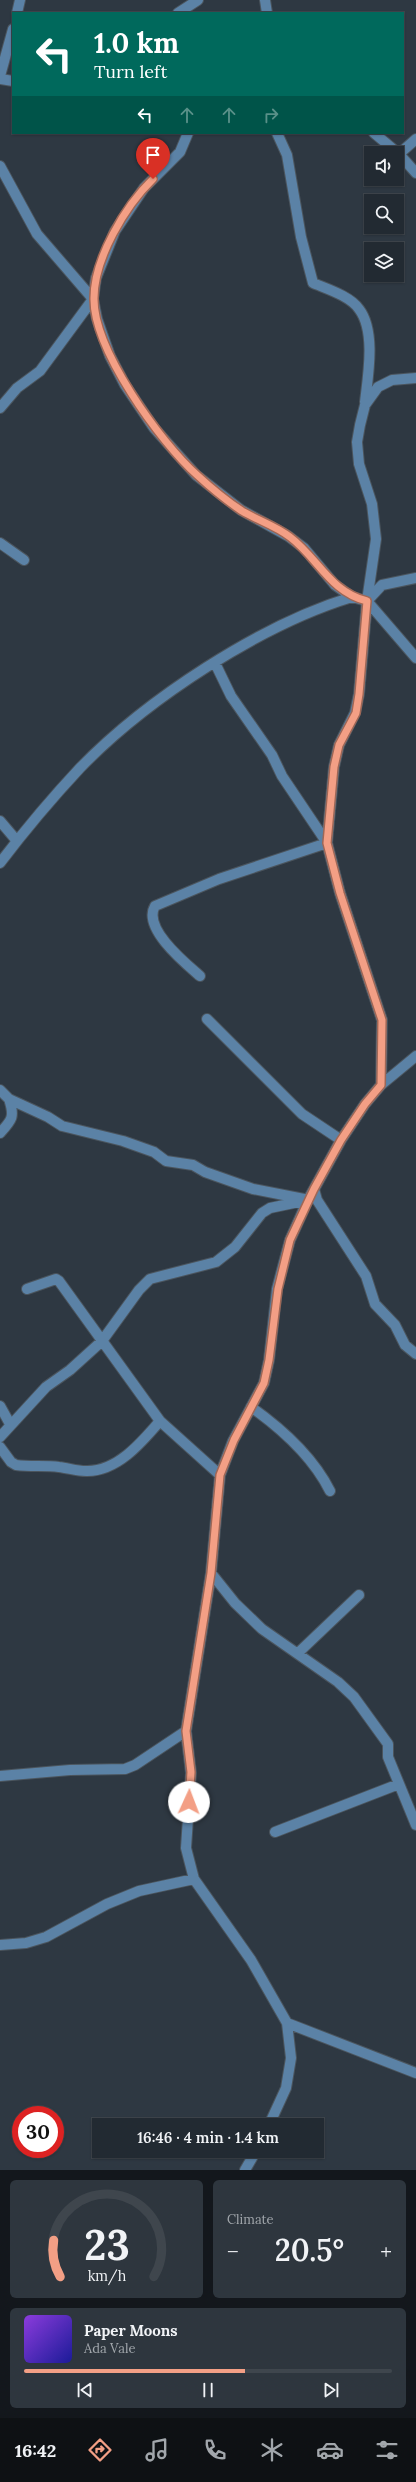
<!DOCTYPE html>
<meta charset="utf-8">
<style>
:root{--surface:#222a32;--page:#2e363e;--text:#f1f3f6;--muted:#a2a7ac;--line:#3f464d;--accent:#f39f85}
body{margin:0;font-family:Lora,serif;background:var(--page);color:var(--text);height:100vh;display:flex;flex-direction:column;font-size:15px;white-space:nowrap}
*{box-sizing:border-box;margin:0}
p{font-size:13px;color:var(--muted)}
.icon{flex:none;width:22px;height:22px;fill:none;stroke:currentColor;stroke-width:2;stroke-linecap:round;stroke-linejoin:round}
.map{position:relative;height:2170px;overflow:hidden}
.side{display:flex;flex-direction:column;gap:10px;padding:10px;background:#13171c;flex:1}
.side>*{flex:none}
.banner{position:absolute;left:12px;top:12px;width:392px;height:122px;border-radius:0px;box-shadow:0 1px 3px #0004,0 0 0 1px var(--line);background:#00695c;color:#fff;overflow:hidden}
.fabs{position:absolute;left:364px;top:146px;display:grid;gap:8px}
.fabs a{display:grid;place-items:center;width:40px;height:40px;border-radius:0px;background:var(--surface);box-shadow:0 1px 3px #0004,0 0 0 1px var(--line);font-size:20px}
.speed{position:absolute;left:12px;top:2106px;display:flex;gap:8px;font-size:20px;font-weight:700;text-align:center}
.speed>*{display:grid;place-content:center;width:52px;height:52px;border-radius:50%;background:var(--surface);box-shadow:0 1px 3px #0004,0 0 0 1px var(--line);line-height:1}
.speed .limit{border:6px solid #d22;background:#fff;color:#111}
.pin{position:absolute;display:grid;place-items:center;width:34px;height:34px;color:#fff;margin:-41px -17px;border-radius:50% 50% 50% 0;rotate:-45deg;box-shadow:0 0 4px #0007}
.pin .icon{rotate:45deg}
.me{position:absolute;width:44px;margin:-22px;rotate:2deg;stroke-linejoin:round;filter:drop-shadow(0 0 3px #0008)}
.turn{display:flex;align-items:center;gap:14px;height:84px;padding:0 16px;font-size:18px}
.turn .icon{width:52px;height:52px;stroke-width:2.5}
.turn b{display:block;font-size:28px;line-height:34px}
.lanes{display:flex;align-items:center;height:38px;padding:0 16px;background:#0003;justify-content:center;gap:20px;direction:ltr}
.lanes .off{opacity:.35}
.big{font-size:30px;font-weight:600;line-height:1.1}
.side .tile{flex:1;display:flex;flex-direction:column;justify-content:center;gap:6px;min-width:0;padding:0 14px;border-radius:6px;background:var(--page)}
.side .dial{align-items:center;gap:0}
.dial svg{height:104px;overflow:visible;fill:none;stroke:var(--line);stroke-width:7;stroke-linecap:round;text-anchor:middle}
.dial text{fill:var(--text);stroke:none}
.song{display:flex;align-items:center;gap:12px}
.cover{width:48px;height:48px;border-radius:6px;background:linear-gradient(135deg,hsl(270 70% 55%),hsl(240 70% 35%))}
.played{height:4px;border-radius:2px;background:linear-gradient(90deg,var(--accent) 60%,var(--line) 60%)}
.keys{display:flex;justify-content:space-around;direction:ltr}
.heat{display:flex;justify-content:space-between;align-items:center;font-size:22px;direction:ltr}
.side .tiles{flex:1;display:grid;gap:10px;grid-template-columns:1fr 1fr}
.tile:last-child{grid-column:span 2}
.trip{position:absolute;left:92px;top:2118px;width:232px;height:40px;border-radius:0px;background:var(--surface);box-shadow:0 1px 3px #0004,0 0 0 1px var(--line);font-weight:600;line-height:40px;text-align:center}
.menu{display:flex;height:64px;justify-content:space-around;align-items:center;background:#0e1114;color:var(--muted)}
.menu .icon{width:28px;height:28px}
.menu .active{color:var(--accent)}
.menu b{font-size:18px;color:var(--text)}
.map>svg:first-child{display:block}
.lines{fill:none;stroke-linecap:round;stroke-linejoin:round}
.minor-casing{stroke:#4b555e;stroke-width:12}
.minor{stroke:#5b82a6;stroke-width:10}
.route-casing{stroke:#9e6756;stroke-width:10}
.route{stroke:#f39f85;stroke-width:7}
</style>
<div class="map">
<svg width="416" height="2170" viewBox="0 0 416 2170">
<rect width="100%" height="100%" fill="#2e3842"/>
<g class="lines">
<defs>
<path id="minor" d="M265 0 267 13
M17 13 20 0
M178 13 198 0
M0 76 13 29
M0 79 13 81
M277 133 287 155 301 237 313 283C327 289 350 296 359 309 376 331 368 376 365 402
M374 133 399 154 416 173
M399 154 416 139
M0 166 37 234 93 299 97 319 110 356 125 385 154 428 196 475 241 510 288 536 304 548 335 585 352 597 367 601 416 658
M0 408 17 388 40 371 93 299 96 278 115 231 144 188 180 152 188 133
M0 543 24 560
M367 601 382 585 416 578
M0 821 17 841
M0 863C25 830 52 798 80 768 147 699 260 625 352 597
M200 976C185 963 142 928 155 906L219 879 327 843 282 776 272 755 231 696 215 663
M207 1019 302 1114 341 1140
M381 1085 382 1020 340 893 327 843 334 767 339 745 355 713 359 694 367 601 376 539 372 504 359 464 357 442 360 425 365 405 378 387 392 380 416 378
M0 1090 9 1099 48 1117 62 1126 123 1141 154 1152 166 1161 193 1165 205 1172 253 1189 304 1199
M0 1133C12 1120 15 1117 9 1099
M314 1189 317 1200 366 1276 375 1304 395 1325 405 1345 416 1354
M27 1289 56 1279 59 1281 160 1421 220 1475
M0 1406 10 1424
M251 1407C282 1429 313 1457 330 1491
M0 1437 46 1387 70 1370 102 1341 139 1290 150 1279 216 1262 235 1247 262 1213 270 1208 308 1200
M0 1447 11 1462 16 1465C31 1467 45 1465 59 1467 68 1468 77 1471 86 1471 117 1472 142 1442 160 1421
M211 1573 235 1603 262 1629 338 1682 354 1697 388 1744V1757L416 1825
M298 1653 359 1595
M0 1776 70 1770 125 1769 135 1765 186 1731
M275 1832 399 1784
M0 1945 26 1943 46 1937 107 1904 139 1891 194 1879
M287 2023 416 2073
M269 2125 286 2088 291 2058 287 2023 251 1960 194 1879 186 1848 191 1773 186 1731 211 1573 220 1475 233 1441 264 1383 269 1360 277 1289 290 1240 308 1200 341 1140 365 1104 381 1085 416 1056
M245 2170 256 2151"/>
</defs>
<use href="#minor" class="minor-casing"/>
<use href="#minor" class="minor"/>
</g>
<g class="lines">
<defs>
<path id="route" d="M153 179C125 206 94 259 94 298 93 349 160 442 197 475 210 487 227 501 242 511 257 520 276 526 290 537 318 558 330 592 367 601L359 694 356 713 339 745 334 767 327 843 340 893 382 1020 381 1085 365 1104 341 1140 314 1189 290 1240 278 1289 269 1360 264 1383 234 1440 220 1475 211 1573 186 1731 191 1772 189 1802"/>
</defs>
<use href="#route" class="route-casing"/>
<use href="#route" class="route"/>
</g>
</svg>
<div class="fabs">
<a><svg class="icon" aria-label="sound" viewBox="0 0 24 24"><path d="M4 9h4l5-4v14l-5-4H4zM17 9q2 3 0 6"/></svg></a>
<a><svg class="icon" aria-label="search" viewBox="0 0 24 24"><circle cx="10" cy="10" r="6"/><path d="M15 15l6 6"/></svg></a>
<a><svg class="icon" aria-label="layers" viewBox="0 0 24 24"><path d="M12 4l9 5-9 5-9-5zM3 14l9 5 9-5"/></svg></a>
</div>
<div class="speed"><div class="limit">30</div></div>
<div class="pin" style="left:153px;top:179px;background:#d93025"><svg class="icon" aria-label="arrive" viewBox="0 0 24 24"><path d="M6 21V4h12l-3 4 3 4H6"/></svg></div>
<svg class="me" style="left:189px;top:1802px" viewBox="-20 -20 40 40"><circle r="19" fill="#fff"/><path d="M0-13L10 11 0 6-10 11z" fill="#f39f85"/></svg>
<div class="trip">16:46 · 4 min · 1.4 km</div>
<div class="banner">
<div class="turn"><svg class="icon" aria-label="left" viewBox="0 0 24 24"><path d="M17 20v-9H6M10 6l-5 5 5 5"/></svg><div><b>1.0 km</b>Turn left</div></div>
<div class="lanes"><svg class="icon" aria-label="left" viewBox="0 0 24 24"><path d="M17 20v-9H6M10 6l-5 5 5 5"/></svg><svg class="icon off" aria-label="ahead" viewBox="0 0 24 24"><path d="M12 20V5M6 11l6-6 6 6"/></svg><svg class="icon off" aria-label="ahead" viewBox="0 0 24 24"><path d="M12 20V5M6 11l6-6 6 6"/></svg><svg class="icon off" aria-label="right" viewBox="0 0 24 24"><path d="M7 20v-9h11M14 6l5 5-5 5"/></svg></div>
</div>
</div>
<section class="side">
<div class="tiles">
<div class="tile dial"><svg viewBox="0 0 100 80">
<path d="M14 69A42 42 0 1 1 86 69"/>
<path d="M14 69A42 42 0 0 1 9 41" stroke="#f39f85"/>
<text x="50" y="56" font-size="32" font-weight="700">23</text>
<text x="50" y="72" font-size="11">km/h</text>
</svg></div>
<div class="tile"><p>Climate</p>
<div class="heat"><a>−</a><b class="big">20.5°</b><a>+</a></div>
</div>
<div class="tile">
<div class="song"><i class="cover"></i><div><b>Paper Moons</b><p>Ada Vale</p></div></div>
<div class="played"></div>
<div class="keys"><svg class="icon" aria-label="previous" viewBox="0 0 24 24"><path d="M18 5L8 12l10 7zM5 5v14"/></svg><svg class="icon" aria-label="pause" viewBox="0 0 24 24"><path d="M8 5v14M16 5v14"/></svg><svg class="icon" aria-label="next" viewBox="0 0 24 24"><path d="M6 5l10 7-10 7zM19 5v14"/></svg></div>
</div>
</div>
</section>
<nav class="menu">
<b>16:42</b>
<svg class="icon active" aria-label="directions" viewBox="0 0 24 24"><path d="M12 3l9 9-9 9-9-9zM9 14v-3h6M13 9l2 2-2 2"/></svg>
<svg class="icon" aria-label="music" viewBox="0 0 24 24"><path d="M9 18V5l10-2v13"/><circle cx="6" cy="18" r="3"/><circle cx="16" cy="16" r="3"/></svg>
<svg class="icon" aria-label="phone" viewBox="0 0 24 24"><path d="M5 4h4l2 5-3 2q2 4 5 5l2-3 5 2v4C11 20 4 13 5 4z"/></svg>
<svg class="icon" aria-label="climate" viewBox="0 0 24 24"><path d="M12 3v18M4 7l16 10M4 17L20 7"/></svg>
<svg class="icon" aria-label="car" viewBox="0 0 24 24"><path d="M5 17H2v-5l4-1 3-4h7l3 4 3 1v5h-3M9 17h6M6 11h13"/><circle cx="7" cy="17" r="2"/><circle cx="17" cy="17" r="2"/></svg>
<svg class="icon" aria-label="filters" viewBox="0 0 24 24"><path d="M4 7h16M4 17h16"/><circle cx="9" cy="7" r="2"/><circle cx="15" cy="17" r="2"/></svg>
</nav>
